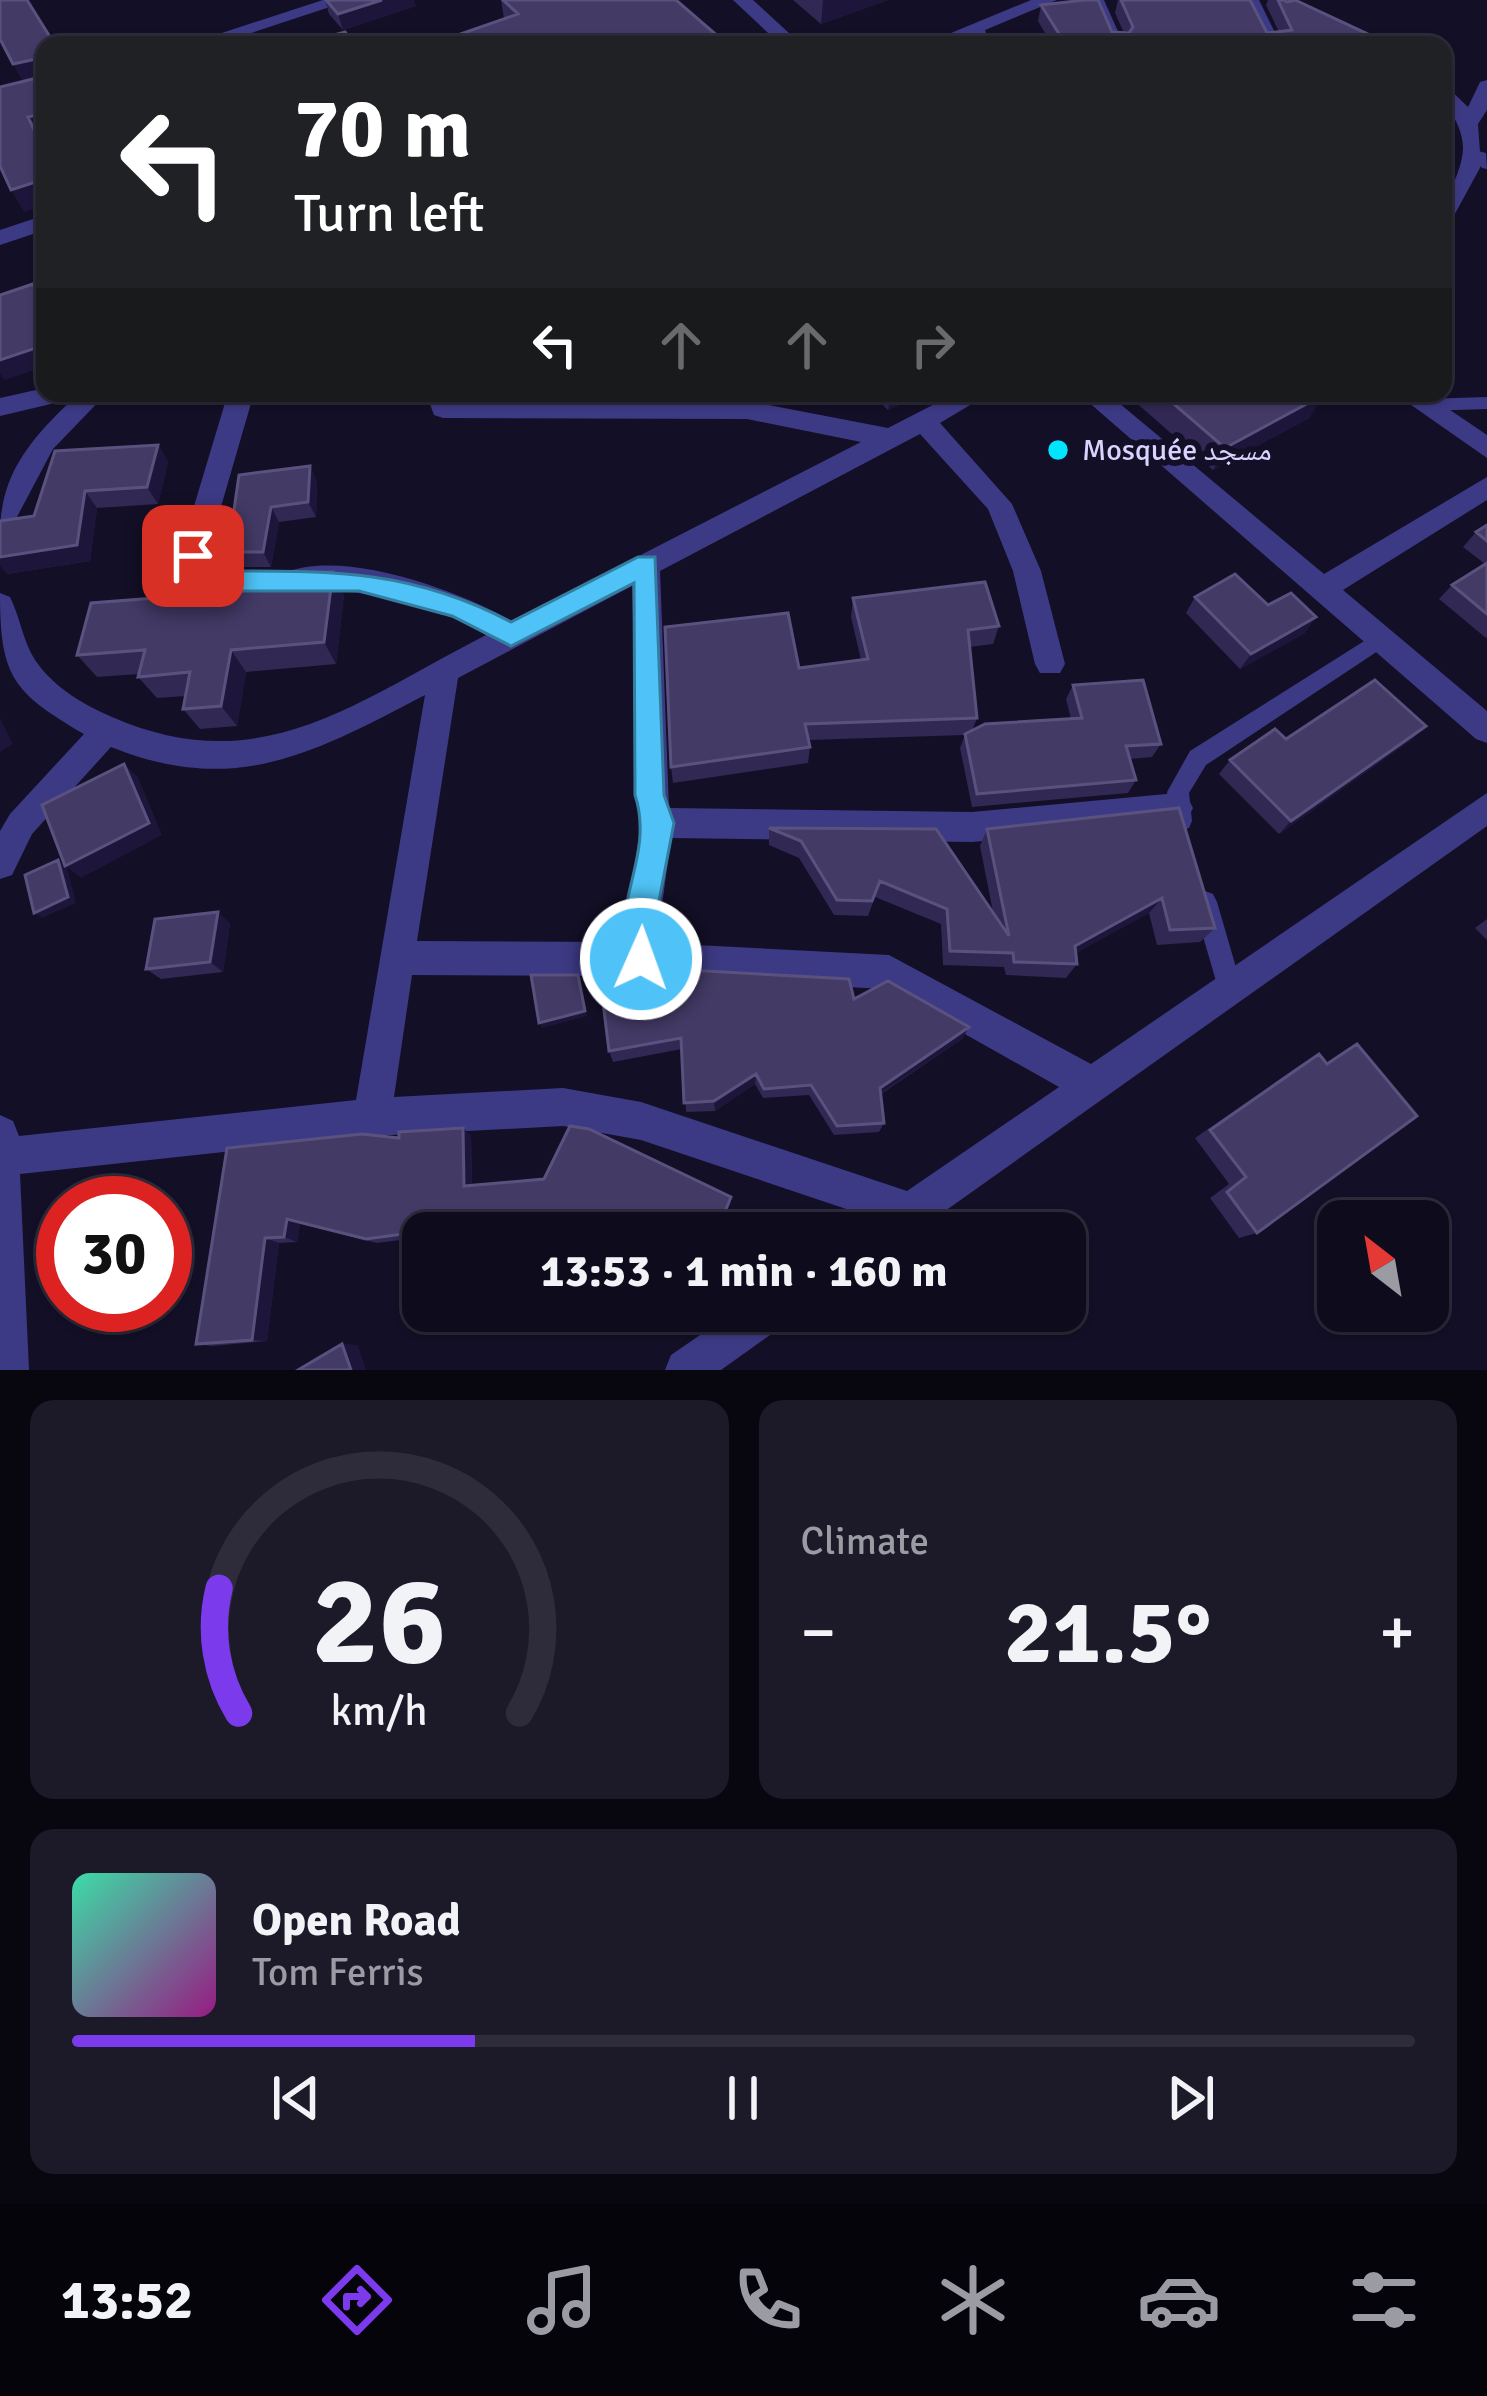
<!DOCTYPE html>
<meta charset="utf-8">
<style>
:root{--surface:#0e0b1c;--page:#1c1929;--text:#f1f3f6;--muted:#9b9ba3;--line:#2e2b3b;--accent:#7c3aed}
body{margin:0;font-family:Signika,"Noto Naskh Arabic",sans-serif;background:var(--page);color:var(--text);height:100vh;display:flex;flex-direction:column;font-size:45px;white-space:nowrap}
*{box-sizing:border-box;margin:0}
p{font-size:39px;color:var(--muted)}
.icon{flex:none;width:66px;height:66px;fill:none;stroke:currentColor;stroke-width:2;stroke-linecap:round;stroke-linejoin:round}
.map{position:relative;height:1370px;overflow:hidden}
.panel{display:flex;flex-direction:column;gap:30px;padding:30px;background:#08060f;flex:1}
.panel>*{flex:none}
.top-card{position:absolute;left:36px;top:36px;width:1416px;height:366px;border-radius:24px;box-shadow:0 3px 9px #0004,0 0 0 3px var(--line);background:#202124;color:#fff;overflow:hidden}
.needle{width:78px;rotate:329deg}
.buttons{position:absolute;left:1317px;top:1200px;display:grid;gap:24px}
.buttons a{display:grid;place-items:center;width:132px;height:132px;border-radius:24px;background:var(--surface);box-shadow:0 3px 9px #0004,0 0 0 3px var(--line);font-size:60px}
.speed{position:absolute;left:36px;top:1176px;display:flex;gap:24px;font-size:60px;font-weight:700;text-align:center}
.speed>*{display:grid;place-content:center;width:156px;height:156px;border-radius:50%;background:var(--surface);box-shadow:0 3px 9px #0004,0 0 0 3px var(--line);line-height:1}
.speed .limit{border:18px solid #d22;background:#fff;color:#111}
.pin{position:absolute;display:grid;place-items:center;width:102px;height:102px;color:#fff;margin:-51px;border-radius:24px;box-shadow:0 6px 18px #0006}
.me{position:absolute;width:132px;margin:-66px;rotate:2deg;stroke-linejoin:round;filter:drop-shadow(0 0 9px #0008)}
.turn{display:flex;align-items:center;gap:42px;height:252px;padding:0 60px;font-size:54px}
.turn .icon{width:156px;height:156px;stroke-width:2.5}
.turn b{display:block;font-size:84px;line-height:102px}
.lanes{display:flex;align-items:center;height:114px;padding:0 60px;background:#0003;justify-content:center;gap:60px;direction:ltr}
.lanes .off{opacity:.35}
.big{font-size:90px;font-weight:800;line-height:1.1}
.panel .tile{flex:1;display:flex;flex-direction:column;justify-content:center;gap:18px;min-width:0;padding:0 42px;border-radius:24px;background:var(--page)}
.panel .dial{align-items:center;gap:0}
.dial svg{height:312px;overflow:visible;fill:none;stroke:var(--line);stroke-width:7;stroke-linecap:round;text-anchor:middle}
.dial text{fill:var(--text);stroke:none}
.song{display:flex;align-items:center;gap:36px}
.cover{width:144px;height:144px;border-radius:18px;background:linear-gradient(135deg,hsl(160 70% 55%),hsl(310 70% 35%))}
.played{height:12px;border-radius:6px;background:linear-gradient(90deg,var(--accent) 30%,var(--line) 30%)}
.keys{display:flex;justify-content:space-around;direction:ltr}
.heat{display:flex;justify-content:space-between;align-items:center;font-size:66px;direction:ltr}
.panel .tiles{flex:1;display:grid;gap:30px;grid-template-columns:1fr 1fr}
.tile:last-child{grid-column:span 2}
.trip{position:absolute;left:402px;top:1212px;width:684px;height:120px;border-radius:24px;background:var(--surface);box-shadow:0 3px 9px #0004,0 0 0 3px var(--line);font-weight:800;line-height:120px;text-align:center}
.dock{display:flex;height:192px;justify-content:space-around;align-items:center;background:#06040b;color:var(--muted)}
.dock .icon{width:84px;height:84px}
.dock .current{color:var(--accent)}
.dock b{font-size:54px;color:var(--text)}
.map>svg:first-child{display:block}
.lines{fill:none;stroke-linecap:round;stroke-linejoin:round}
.lane{fill:#3d3a85;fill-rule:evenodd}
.street{fill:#3d3a85;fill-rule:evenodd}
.wall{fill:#312854}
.shaded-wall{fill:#1d163a}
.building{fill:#433a66;stroke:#5a527e;stroke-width:3}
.route{fill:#4fc3f7;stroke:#337fa1;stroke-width:3}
.poi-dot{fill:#00e5ff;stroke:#130f26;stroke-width:4.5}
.labels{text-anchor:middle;stroke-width:12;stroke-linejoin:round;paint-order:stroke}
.poi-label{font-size:30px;fill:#d9d4ff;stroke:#130f26;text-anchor:start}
</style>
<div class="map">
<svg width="1487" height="1370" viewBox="0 0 1487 1370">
<rect width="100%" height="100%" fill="#130f26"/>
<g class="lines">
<path class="lane" d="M1092 0H1104L1124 45H1110Z
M977 23 984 27 990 45H976L970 27Z
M1474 150 1486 153 1487 169 1482 168 1472 153Z
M1487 397V409L1424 411 1415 405 1424 399Z
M1380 631 1387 633 1390 639 1387 645 1206 765 1189 793 1192 821 1189 828 1181 831 1173 828 1167 792 1190 751Z
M1205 891 1213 894 1217 902 1242 988 1239 997 1230 1000 1221 997 1218 988 1193 902 1197 894Z"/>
<path class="street" d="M323 0H351L215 45H185Z
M733 0H753L802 45H781Z
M1031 0H1057L949 45H922Z
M1241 0H1259L1281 45H1261Z
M1487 80V110L1478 124 1481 166 1451 221 1443 223C1443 195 1462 176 1463 148 1463 122 1443 108 1443 83L1468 107 1480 82Z
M45 215V230L0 245V230Z
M45 388V393H76L72 399 0 416V398Z
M79 393H107L53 449 10 530 0 534C0 470 35 435 79 393Z
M228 393H254L207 555 215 567 262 573 266 581 262 589 252 592 197 586 179 556Z
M426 393H452L453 400 747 401 888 428 956 393H990L940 423 1012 504 1041 571 1065 664 1060 673H1040L1035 664 1013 571 988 509 920 434 660 571 669 808 972 812 1177 793 1188 798 1193 808 1188 818 1177 823 972 842 671 838 657 943 889 955 1091 1064 1487 793V826L914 1233H861L870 1217 641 1140 563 1126 372 1136 20 1174 29 1370H0V1115L13 1121 19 1136 356 1100 425 695C314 753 236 797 111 747L32 834 12 875 0 879V831L10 814 84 734C12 692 0 676 0 593L10 597C21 619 23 644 38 664 55 688 86 706 112 717 261 782 355 702 486 635 444 610 396 596 348 592 329 590 297 597 286 579L290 571C350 551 459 591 512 621L861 442 747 419 443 418 434 415ZM632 586 639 836 623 942 417 941 458 678ZM412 975 641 976 885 989 1059 1087 907 1191 641 1102 563 1088 394 1097Z
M1078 393H1107L1324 574 1487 477V500L1343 590 1487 711V743L1476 739Z
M1394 393H1425L1487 435V458Z
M735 1311H790L784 1325 721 1370H665L671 1355Z"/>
</g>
<path class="wall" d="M325 0 416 6 343 30 329 14Z
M501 0H676L727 45H429L504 19Z
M793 0H888L821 24Z
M1118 0H1250L1267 33 1279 32 1266 5 1268 0H1284L1386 45H1052L1038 21 1041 5 1112 32 1124 33 1115 13Z
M871 393H925L888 410Z
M1125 393H1320L1323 395 1309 418 1213 470Z
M158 445 168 462 158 504 97 508 90 561 7 574 34 516Z
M310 466 317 482 316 517 279 522 271 567H237L228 552Z
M1487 525V637L1486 638 1439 599 1452 585 1485 564 1463 547 1476 532Z
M194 595H344L336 664 246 672 237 726 200 729 183 709 186 696 157 698 138 677 139 674 97 677 77 655Z
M1195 597 1268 605 1305 633 1240 669 1186 613Z
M853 598 999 626 993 644 969 647 977 718 972 731 1071 719 1066 699 1073 685 1161 744 1152 757 1130 759 1136 780 1128 793 972 807 960 748 965 735 809 740 810 747 808 763 673 783 671 767 799 668 861 660 851 617Z
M1426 726 1411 740 1279 834 1219 774 1230 760Z
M1179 808 1215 928 1200 942 1157 945 1149 913 1075 953 1077 964 1066 978 1006 975 1004 967 943 965 941 924 875 897 868 916 834 915 799 858 769 845V828L993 912 980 846 987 829Z
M1487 919V940L1475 928Z
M230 923 223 972 161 979 146 969Z
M854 999 969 1027 962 1039 881 1094 884 1123 879 1132 834 1135 809 1095 763 1098 755 1084 715 1111 686 1112 682 1049 613 1062 609 1051Z
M1357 1044 1257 1233 1239 1238 1210 1198 1229 1184 1195 1138 1300 1065 1319 1054 1326 1063Z
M471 1135 472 1185 731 1197V1202L719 1233H627L620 1230 619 1233H584L571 1226 499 1233 491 1228 451 1233H423V1237L377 1243 300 1224 297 1242 279 1243 267 1341 212 1346 196 1344 227 1148Z"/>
<path class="shaded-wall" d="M382 0H414L416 6 343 30 338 14Z
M823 0H888L821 24Z
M36 59 45 76 25 86 13 64Z
M45 113V138L40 140 45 153 28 117Z
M45 179V206L24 212 11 190Z
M33 284 44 302 45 316Z
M45 345V366L5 380 0 374V360Z
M895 393H925L888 410 891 395Z
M1323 395 1309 418 1213 470 1225 448Z
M158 445 168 462 158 504 147 487Z
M310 466 317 482 316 517 308 502Z
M85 491 97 508 90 561 7 574 0 566V557Z
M271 507 279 522 271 567 263 552Z
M333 572 344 595 336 664 324 642Z
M1316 617 1305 633 1240 669 1251 654Z
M231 650 246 672 237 726 221 706Z
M0 718 13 744 0 752Z
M1426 726 1411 740 1279 834 1291 821Z
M124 764 138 777 162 835 81 878 67 867 76 903 42 918 34 913 58 860 66 866Z
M1162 898 1149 913 1064 960 1075 946Z
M218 912 230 923 223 972 210 962Z
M578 975 587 1016 542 1028 539 1023Z
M969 1027 962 1039 875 1097 880 1088Z
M756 1074 755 1084 715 1111 714 1101Z
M463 1128 471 1135 472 1191 464 1186Z
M731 1197V1202L719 1233H716Z
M287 1219 300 1224 297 1242 284 1237Z
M265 1238 279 1243 267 1341 252 1340Z
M342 1344 358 1345 366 1370H351Z"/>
<path class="building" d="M0 0H27L55 45H45V113L28 117 45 153V179L11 190 0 166V87L37 78 36 59 13 64 0 39Z
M326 0H382L338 14Z
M503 0H676L727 44 429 45 518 14Z
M1085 0H1098L1112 32 1129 33 1133 27 1121 0H1250L1267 33 1292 30 1278 0H1284L1287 2 1295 0 1387 43 1385 45H1066L1041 5Z
M345 32 355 45H298Z
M33 284 45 316V345L0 360V295Z
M1161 393H1320L1323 395 1225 448Z
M158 445 147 487 85 491 77 545 0 557V521L34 516 55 451Z
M310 466 308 502 271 507 263 552H228L239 475Z
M1487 525V541L1476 532Z
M1487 563V614L1452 585Z
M333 572 324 642 231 650 221 706 183 709 190 672 138 677 145 650 77 655 91 603 194 595 196 581 214 580 216 573Z
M1235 574 1268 605 1291 593 1316 617 1251 654 1195 597Z
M985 582 999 626 968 630 977 718 805 724 810 747 671 767 665 627 788 613 799 668 868 659 853 598Z
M1143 680 1161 744 1126 746 1136 780 977 794 965 734 985 724 1082 718 1073 685Z
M1375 680 1426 726 1291 821 1230 760 1275 729 1286 739Z
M124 764 149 823 65 866 42 805Z
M1179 808 1215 928 1170 930 1162 898 1075 946 1077 964 1014 962 1013 953 950 951 947 909 880 881 872 901 837 900 801 841 769 828 936 829 1009 936 987 829Z
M58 860 68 897 34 913 25 875Z
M218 912 210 962 146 969 155 919Z
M651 968 849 979 854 999 888 981 969 1027 880 1088 884 1123 837 1126 811 1085 764 1089 756 1074 714 1101 684 1103 681 1038 609 1051 600 978Z
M531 975H578L585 1011 539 1023Z
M1357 1044 1417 1116 1257 1233 1227 1192 1246 1177 1210 1130 1319 1054 1327 1064Z
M570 1126 589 1129 731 1197 716 1233H633L617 1225 613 1233H588L566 1222 491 1229 492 1222 366 1239 287 1219 284 1237 265 1238 252 1340 196 1344 227 1148 362 1134 399 1138V1132L463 1128 464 1186 544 1179Z
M342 1344 351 1370H298Z"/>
<path class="route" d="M193 546 220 571C331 571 410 569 511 622L638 557H655L664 795 674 823 653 932 657 959 652 970 641 975 630 970C605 912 656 858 635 795L634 583 511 646 452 616 359 591H218L190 580 180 556Z"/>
<circle class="poi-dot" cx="1058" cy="450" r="12"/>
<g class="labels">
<g class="poi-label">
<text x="1082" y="460">Mosquée مسجد</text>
</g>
</g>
</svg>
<div class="buttons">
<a><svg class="needle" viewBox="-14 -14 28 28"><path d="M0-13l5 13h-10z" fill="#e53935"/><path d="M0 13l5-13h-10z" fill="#9b9ba3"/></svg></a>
</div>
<div class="speed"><div class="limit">30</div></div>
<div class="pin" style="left:193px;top:556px;background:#d93025"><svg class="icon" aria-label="arrive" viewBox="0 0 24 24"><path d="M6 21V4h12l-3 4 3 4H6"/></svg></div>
<svg class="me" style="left:641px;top:959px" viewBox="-20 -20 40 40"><circle r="17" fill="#4fc3f7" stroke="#fff" stroke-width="3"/><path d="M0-11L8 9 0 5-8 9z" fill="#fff"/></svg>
<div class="trip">13:53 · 1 min · 160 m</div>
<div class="top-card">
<div class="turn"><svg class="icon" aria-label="left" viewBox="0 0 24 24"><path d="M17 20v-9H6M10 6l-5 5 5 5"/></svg><div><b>70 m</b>Turn left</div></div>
<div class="lanes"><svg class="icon" aria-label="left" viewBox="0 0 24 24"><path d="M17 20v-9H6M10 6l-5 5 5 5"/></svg><svg class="icon off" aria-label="ahead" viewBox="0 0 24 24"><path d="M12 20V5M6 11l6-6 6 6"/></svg><svg class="icon off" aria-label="ahead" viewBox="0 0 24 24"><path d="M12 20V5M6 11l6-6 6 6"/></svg><svg class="icon off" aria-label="right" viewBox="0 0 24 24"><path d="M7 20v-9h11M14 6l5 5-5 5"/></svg></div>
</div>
</div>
<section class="panel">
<div class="tiles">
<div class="tile dial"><svg viewBox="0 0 100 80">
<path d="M14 69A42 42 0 1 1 86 69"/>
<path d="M14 69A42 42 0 0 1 9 37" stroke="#7c3aed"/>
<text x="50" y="56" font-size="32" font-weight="700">26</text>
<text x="50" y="72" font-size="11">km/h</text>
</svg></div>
<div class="tile"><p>Climate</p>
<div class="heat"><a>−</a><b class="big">21.5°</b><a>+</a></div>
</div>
<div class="tile">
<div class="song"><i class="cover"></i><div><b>Open Road</b><p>Tom Ferris</p></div></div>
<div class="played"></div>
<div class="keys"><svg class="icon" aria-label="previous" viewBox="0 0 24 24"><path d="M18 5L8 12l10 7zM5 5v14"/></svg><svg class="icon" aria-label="pause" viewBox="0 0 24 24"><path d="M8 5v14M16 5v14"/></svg><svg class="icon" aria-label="next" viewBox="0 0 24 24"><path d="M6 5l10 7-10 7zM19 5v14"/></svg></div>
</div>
</div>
</section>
<nav class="dock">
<b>13:52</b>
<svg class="icon current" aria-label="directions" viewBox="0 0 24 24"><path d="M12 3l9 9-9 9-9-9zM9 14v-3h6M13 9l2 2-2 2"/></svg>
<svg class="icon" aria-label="music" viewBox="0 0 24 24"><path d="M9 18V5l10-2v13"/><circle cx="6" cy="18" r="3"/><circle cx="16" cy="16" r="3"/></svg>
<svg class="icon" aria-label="phone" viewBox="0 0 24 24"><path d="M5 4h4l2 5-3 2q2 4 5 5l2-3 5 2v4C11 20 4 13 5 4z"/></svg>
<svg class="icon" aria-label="climate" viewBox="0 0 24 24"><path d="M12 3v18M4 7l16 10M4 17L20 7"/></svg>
<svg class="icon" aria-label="car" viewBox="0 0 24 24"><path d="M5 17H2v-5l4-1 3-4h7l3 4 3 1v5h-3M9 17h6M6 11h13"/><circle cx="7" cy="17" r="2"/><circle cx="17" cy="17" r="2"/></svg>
<svg class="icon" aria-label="filters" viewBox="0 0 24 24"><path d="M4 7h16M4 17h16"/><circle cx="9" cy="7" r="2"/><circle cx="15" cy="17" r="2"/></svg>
</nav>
